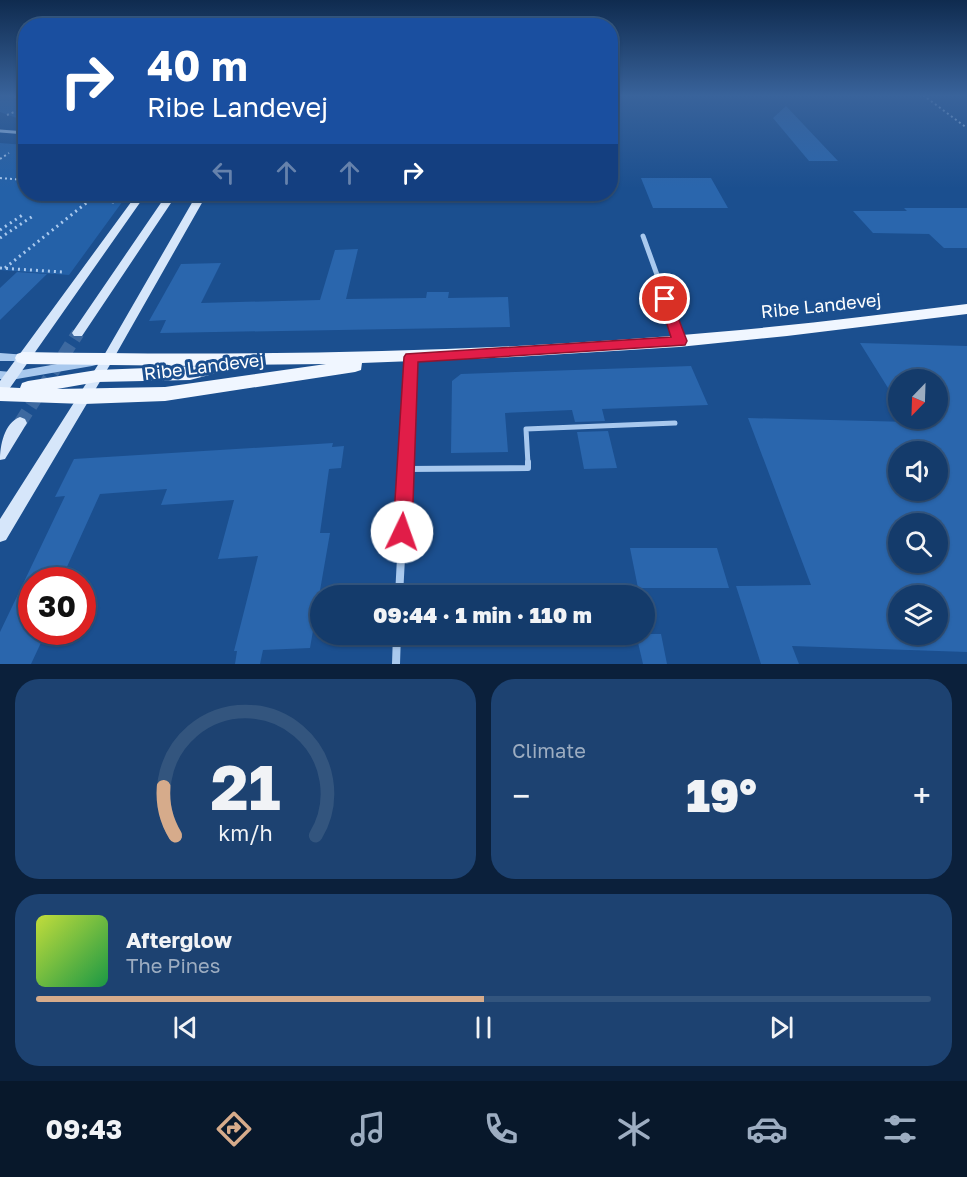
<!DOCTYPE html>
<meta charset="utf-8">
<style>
:root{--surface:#143b6b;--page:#1d4271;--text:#f1f3f6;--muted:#9dadc1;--line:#33557e;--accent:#d6ab8b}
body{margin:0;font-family:"Golos Text",sans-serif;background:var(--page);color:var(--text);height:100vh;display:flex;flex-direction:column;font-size:22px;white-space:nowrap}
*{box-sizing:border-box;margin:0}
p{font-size:20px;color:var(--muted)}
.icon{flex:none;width:33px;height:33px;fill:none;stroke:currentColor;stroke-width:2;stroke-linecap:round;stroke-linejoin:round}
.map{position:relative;height:664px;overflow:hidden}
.side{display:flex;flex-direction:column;gap:15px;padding:15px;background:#0b203b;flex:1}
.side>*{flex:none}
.hud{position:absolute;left:18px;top:18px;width:600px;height:183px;border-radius:24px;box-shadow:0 2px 4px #0004,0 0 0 2px var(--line);background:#1a4fa0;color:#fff;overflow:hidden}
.needle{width:39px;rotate:203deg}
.buttons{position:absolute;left:888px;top:369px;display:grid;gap:12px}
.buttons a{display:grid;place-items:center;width:60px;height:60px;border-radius:50%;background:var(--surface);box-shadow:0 2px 4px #0004,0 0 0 2px var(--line);font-size:30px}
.speed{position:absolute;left:18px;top:567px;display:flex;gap:12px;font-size:30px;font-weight:700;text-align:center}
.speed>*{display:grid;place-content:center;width:78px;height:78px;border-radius:50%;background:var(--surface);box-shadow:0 2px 4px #0004,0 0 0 2px var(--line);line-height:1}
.speed .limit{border:9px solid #d22;background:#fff;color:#111}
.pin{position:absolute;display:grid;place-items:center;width:51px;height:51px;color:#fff;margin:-26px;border:3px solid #fff;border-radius:50%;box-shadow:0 2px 6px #0007}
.me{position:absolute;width:66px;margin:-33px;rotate:3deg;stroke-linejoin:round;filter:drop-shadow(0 0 4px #0008)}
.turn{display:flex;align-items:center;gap:21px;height:126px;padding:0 30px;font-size:27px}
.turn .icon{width:78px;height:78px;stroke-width:2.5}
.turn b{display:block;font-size:42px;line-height:51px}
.lanes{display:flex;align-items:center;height:57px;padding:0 30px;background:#0003;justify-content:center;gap:30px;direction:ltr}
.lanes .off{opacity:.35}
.big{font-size:45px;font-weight:800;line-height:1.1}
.side .tile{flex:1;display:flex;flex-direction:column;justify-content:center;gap:9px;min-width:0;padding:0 21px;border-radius:24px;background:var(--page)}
.side .dial{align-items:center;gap:0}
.dial svg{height:156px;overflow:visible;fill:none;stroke:var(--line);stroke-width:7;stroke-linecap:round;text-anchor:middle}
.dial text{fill:var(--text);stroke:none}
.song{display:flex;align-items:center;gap:18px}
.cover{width:72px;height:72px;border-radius:9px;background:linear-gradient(135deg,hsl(70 70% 55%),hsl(140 70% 35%))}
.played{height:6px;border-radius:3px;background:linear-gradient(90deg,var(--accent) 50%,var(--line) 50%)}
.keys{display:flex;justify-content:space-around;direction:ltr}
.heat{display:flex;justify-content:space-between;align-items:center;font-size:33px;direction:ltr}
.side .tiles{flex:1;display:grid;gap:15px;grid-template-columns:1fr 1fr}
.tile:last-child{grid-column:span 2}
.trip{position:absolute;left:310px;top:585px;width:345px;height:60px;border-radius:30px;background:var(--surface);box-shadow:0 2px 4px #0004,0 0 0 2px var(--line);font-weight:800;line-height:60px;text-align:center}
.dock{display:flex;height:96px;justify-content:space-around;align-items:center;background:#08182b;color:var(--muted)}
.dock .icon{width:42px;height:42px}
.dock .active{color:var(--accent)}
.dock b{font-size:27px;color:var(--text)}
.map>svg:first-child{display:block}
.green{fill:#2461a8}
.building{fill:#2a66ad;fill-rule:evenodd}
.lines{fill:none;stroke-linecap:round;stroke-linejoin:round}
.secondary-tunnel{stroke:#3d69a0;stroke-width:13;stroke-dasharray:13 7;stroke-linecap:butt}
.path-far1{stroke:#a9c9ee;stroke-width:2;stroke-dasharray:2 3;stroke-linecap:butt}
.path{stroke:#a9c9ee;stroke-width:3;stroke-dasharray:2 4;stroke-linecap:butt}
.service-far2{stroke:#a9c9ee;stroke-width:3}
.service-far1{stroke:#a9c9ee;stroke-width:5}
.service{stroke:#a9c9ee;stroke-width:6}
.minor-far2{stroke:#a9c9ee;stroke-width:5}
.minor-far1{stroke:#a9c9ee;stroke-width:7}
.minor{stroke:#a9c9ee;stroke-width:8}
.tertiary{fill:#a9c9ee;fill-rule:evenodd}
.secondary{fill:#d6e6fa;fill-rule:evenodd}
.primary{fill:#f0f6ff;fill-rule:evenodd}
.route{fill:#e11d48;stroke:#92132f;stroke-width:1.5}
.labels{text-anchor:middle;stroke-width:6;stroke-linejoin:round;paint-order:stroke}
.street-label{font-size:18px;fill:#fff;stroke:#1b4f8f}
</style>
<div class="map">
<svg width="967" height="664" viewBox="0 0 967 664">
<rect width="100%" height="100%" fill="#1b4f8f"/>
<path class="green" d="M0 95H25V121L0 112Z
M0 143 25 145 26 194H128L69 275 0 270Z"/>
<path class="building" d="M786 106 838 161H809L773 118Z
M641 178H711L728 208H653Z
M904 208H967V248H944L929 234 873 233 853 211H907Z
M358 249 346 299 426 298 427 292H449L448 298 508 297 510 327 160 333 166 320 149 321 181 264 221 263 201 303 320 300 335 250Z
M17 272 47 274 0 320V288Z
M860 343 967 346V652L792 646 799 664H761L736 586 811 585 748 418 910 422 907 418H938V380H898V404ZM898 452H938V490H898ZM898 524H938V562H898ZM898 596H938V634H898Z
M691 366 708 405 602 409 605 421 575 422 572 410 505 413 508 452 451 453 452 381 461 374Z
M608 431 617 468 584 469 577 432Z
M333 443 332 447 344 446 341 468 329 469 320 533H330L310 648 263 650 260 664H235L237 651H234L258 556 218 559 234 500 161 505 167 489 100 494 61 580H32V632H46L31 664H0V632L65 496 55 497 74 459Z
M630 548H717L729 588H638Z
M636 634H661L667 664H643Z"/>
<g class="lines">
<path class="secondary-tunnel" d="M20 423 78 333"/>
<path class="path-far1" d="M4 95 26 98
M923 95 967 128
M7 115 26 107
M0 159 9 153
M0 178 26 180"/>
<path class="path" d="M58 198 114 202
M0 230 24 214
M0 238 33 216
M0 268 63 272
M5 268 90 200"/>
<path class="service-far2" d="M0 131 26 133"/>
<path class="service-far1" d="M528 464 526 429 675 423"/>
<path class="service" d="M406 469 528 468V462"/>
<path class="minor-far2" d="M643 236 669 308"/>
<path class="minor-far1" d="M668 307 680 341
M406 464 411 358"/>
<path class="minor" d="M399 596 406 462
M396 664 397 634"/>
<path class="tertiary" d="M0 353 27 355 28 358 27 361H0Z
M92 358 96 359 98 362 96 365 92 366 11 380 0 379V371L11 372Z"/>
<path class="secondary" d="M137 194H146L5 395 0 396V381Z
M167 194H177L82 336H74L72 333 74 330Z
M197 194H207L111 363 6 540 0 542V519L103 357Z
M20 417 25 419 27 423 5 459 0 460C0 446 4 423 20 417Z"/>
<path class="primary" d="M967 304V314L787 336 679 347 515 357 362 363 361 370 355 372 165 401 84 404 0 401V387L20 388 22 383 28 381 97 370 198 366 23 364 17 362 15 358 17 354 23 352C254 356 486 353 717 332 800 325 884 314 967 304ZM326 364 165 387 57 389 97 382 190 380 232 369 234 365Z"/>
</g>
<linearGradient id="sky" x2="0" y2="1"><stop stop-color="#0f2b4f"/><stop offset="0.51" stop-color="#39639b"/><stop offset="1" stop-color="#39639b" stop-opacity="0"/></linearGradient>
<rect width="967" height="188" fill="url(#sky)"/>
<path class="route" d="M665 295 671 299 687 341 685 345 418 362 412 532 409 539 402 541 396 539 393 532 404 357 406 354 671 337 659 299Z"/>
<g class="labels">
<g class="street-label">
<text transform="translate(821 306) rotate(-6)" y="6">Ribe Landevej</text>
<text transform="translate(204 367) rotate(-7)" y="6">Ribe Landevej</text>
</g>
</g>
</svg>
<div class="buttons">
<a><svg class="needle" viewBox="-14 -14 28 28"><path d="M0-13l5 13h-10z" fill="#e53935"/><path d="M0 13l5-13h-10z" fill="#9dadc1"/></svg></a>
<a><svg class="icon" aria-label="sound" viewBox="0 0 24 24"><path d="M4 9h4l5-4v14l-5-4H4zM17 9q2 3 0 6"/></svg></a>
<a><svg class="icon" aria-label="search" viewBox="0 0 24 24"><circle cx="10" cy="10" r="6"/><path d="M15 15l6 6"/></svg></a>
<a><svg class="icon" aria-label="layers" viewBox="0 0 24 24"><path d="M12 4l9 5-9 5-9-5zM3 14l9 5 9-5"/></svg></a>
</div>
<div class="speed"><div class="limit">30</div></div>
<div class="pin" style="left:665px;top:299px;background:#d93025"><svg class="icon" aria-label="arrive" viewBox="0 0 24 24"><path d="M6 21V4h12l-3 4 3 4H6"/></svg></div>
<svg class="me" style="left:402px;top:532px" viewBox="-20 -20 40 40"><circle r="19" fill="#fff"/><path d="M0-13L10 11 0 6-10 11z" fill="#e11d48"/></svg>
<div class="trip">09:44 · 1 min · 110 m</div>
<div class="hud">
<div class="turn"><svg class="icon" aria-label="right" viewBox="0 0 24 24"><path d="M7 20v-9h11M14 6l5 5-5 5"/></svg><div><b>40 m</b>Ribe Landevej</div></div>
<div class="lanes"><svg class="icon off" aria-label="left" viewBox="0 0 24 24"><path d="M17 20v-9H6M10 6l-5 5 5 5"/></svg><svg class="icon off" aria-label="ahead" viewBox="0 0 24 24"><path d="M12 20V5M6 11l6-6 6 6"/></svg><svg class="icon off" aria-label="ahead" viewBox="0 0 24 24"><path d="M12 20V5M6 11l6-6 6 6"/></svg><svg class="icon" aria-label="right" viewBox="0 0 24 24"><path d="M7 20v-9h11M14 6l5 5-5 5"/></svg></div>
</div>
</div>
<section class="side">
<div class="tiles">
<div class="tile dial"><svg viewBox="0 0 100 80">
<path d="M14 69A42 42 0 1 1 86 69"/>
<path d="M14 69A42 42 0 0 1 8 44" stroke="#d6ab8b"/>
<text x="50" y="56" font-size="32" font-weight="700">21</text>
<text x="50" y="72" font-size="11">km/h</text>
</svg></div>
<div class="tile"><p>Climate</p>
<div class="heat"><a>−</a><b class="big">19°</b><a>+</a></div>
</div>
<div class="tile">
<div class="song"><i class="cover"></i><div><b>Afterglow</b><p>The Pines</p></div></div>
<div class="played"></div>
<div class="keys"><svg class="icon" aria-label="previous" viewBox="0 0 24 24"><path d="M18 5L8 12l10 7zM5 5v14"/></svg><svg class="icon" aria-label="pause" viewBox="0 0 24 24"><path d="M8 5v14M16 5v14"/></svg><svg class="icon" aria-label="next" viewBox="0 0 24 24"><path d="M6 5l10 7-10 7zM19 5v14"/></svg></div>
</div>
</div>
</section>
<nav class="dock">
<b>09:43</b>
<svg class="icon active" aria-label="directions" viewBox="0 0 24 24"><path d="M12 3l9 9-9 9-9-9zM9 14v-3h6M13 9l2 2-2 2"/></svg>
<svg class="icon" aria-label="music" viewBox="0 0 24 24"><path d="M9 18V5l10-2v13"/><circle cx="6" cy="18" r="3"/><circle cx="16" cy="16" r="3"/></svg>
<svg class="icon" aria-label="phone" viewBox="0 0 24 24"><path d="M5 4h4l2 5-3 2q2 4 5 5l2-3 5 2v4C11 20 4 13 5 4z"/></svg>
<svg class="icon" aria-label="climate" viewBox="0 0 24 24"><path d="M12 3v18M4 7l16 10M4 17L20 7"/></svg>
<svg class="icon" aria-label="car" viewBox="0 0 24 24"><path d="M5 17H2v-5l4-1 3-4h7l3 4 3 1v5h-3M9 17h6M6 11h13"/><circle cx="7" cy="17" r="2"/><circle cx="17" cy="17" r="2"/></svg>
<svg class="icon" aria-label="filters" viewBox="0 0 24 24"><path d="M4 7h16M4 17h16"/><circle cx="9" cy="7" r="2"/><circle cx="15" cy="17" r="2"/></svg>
</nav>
